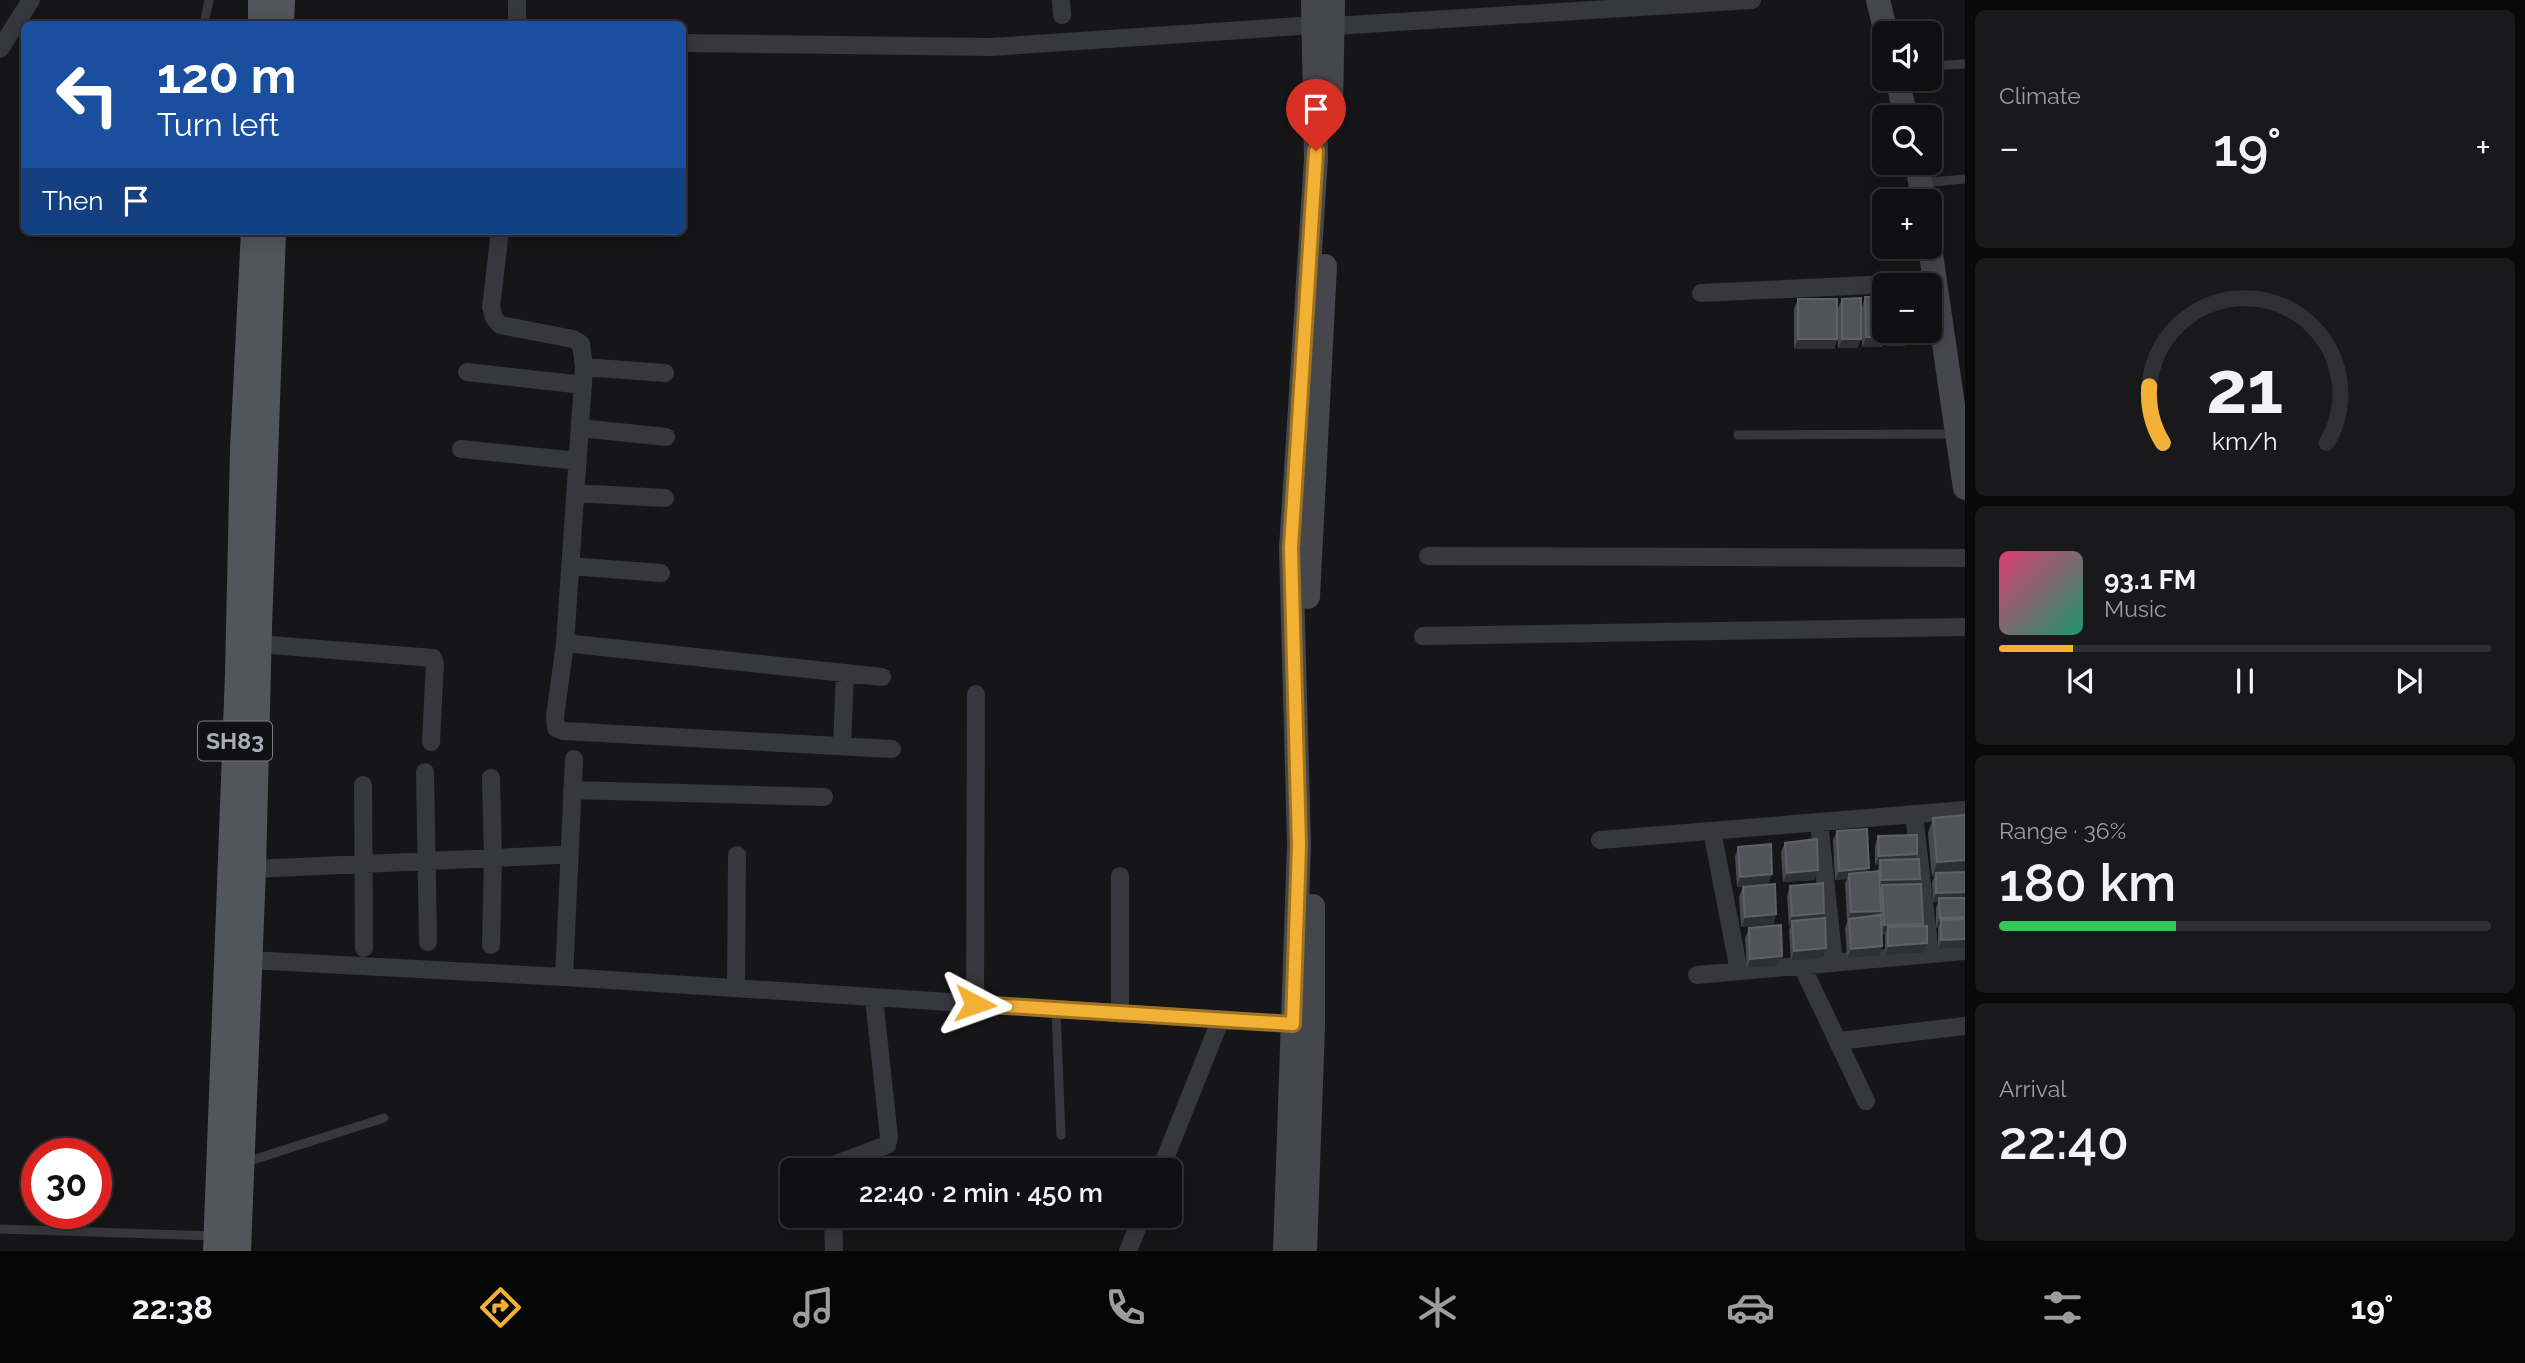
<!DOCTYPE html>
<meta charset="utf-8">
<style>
:root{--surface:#101012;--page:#19191b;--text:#f1f3f6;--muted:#9c9d9f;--line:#303032;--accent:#f2b134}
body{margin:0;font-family:Raleway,sans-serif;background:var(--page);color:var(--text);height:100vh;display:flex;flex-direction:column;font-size:26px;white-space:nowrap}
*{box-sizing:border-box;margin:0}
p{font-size:23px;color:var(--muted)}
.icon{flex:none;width:38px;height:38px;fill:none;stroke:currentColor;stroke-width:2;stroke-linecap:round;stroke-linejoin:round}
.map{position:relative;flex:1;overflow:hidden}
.drawer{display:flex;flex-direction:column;gap:10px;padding:10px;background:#09090a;width:560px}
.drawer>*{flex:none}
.guide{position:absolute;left:21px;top:21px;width:665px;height:214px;border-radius:10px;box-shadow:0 4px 18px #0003,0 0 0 2px var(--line);background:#1a4fa0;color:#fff;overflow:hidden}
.tools{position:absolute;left:1872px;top:21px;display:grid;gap:14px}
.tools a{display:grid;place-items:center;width:70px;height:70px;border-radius:10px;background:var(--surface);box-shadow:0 4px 18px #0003,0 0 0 2px var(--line);font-size:35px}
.speed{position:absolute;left:21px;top:1138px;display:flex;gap:14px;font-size:35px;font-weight:700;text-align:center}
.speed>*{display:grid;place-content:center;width:91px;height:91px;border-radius:50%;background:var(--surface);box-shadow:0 4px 18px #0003,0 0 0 2px var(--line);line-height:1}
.speed .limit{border:10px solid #d22;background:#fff;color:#111}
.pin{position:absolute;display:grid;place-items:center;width:60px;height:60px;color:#fff;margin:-72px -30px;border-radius:50% 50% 50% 0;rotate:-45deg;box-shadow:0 0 7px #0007}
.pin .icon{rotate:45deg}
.me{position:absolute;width:77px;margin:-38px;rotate:94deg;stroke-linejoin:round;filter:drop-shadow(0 0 5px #0008)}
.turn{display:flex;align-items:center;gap:24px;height:147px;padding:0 21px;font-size:32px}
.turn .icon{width:91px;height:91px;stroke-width:2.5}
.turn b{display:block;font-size:49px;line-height:60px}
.then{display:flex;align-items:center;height:66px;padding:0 21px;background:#0003;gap:14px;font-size:26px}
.big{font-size:52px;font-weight:600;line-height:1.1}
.drawer .tile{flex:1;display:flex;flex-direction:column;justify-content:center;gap:10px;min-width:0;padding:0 24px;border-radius:10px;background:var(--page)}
.drawer .dial{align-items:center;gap:0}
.dial svg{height:182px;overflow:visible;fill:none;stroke:var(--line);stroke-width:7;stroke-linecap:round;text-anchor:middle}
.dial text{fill:var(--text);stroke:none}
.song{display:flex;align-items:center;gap:21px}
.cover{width:84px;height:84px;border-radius:10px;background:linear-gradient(135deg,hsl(340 70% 55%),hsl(160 70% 35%))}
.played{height:7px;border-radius:4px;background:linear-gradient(90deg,var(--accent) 15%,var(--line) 15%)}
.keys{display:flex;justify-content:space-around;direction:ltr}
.heat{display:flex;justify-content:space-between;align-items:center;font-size:38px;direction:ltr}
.charge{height:10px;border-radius:5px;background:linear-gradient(90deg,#34c759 36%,var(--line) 0)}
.trip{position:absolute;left:780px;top:1158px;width:402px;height:70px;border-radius:10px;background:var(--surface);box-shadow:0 4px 18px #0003,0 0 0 2px var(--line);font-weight:600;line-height:70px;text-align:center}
.tabs{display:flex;height:112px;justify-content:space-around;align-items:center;background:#060607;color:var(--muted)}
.tabs .icon{width:49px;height:49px}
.tabs .current{color:var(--accent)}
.tabs b{font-size:32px;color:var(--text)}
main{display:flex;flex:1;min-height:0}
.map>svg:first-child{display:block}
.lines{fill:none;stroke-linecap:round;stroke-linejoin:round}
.lane{stroke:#37383d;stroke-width:9}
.street{stroke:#37383d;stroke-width:18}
.secondary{stroke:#45474d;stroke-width:24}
.primary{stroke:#53555c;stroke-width:26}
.wall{fill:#47494d}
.shaded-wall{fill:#2f3033}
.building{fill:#525359;stroke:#5f6168;stroke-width:2}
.route-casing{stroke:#9d7322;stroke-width:18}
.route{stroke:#f2b134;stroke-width:12}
.labels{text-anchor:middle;stroke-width:7;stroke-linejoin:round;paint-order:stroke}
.shield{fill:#111113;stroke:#7b7e86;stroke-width:2}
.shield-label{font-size:23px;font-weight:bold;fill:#a8adb8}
</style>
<main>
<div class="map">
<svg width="1965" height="1251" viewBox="0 0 1965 1251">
<rect width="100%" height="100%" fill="#161618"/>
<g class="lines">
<path class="lane" d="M204 24 209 0
M1930 66 1965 64
M1921 183 1965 179
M1738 435 1956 434
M1056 1010 1061 1135
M246 1162 384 1118
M0 1229 215 1236"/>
<path class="street" d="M517 0V24
M1061 0 1062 15
M1334 26 1752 0
M682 43 991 47 1315 25
M0 49 31 0
M500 231 491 307 494 318 500 325 573 339 581 344 584 367 565 643 555 717 556 728 564 731 892 749
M1701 293 1935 282
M584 367 665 373
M467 372 583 385
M580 428 666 437
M461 449 578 461
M575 493 665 498
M1428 556 1965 558
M570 566 661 573
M1423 636 1965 627
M565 643 882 677
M258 644 433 658 435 663 431 742
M842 746 845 673
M425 772 428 942
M491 778 493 858 491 945
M363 785 364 948
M572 790 824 797
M1914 814 1930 954
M1819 822 1834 963
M1712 831 1739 971
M1600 840 1965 810
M253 869 557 855
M1120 876V1014
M249 960 564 977 1304 1025
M1802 966 1866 1101
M1697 975 1965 951
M564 977 574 759
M736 988 737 855
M975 1004 976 694
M1839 1041 1965 1026
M832 1171 836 1164 887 1145 889 1137 874 998
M1160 1171 1220 1021
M833 1216 834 1251
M1128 1251 1142 1216"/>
<path class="secondary" d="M1878 0 1886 33
M1897 79 1906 117
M1331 108 1333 0
M1917 163 1923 201
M1930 247 1965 488
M1308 597 1325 266
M1285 1251 1299 844 1291 548 1316 158 1313 0
M1305 1251 1313 1026V906"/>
<path class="primary" d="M261 24V0
M281 24 282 0
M216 1251 238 674 243 449 254 231
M238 1251 253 869 259 628 273 231"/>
</g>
<path class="wall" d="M1865 297 1885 337 1882 347H1862V307Z
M1798 299 1837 339 1834 349H1794V309Z
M1842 299 1861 339 1857 348H1838V308Z
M1886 331H1909V336L1905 346H1886Z
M1965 815V948L1938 949V928H1936V908L1938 902H1933L1932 882 1934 877H1932L1928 833 1933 818Z
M1837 831 1868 872H1877L1879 865H1875V846L1878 836 1917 854 1916 859 1918 884 1923 924 1922 926 1927 943 1923 953 1885 955V935H1882L1879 956 1847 958 1845 928 1847 922 1845 883 1847 879 1835 880 1833 840Z
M1785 843 1815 880 1783 882 1781 852Z
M1738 847 1772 874 1768 884 1737 887 1735 857Z
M1790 886 1822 918V958L1791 961 1789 930 1791 925 1789 926 1787 896Z
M1743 887 1776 914 1773 924 1741 927 1739 897Z
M1749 928 1782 956 1778 966 1747 968 1745 938Z"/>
<path class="shaded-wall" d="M1909 336 1905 346H1886L1889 337Z
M1866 337H1885L1882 347H1862Z
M1798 339H1837L1834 349H1794Z
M1842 339H1861L1857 348H1838Z
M1917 854 1914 864 1880 860 1879 865H1875L1879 856Z
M1965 860V873H1936L1934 877H1932L1937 862Z
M1869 868 1866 878 1849 874 1847 879 1835 880 1839 871Z
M1818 870 1815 880 1783 882 1787 873Z
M1772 874 1768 884 1737 887 1740 877Z
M1920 879 1916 889 1882 885 1880 890H1878L1881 880Z
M1965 892V901L1939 898 1938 902H1933L1936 893Z
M1881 911 1878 920 1849 919 1847 922 1851 912Z
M1824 913 1820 923 1792 921 1791 925 1789 926 1792 916Z
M1776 914 1773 924 1741 927 1745 917Z
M1965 917V927L1941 920 1938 928H1936L1940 918Z
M1923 924 1920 933 1888 927 1885 935H1881L1884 925Z
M1965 939V948L1938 949 1941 940Z
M1927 943 1923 953 1885 955 1888 946Z
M1882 946 1879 956 1847 958 1851 949Z
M1826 948 1822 958 1791 961 1794 951Z
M1782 956 1778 966 1747 968 1750 959Z"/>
<path class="building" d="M1865 297H1884L1885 337H1866Z
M1861 298V339H1842V299Z
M1798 299H1837V339H1798Z
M1889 331H1909V336L1889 337Z
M1965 815V860L1937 862 1933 818Z
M1867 829 1869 868 1839 871 1837 831Z
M1917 835V854L1879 856 1878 836Z
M1817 839 1818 870 1787 873 1785 843Z
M1771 844 1772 874 1740 877 1738 847Z
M1919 859 1920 879 1881 880 1880 860Z
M1879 871 1881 911 1851 912 1849 874Z
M1965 872V892L1936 893V873Z
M1823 883 1824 913 1792 916 1790 886Z
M1775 884 1776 914 1745 917 1743 887Z
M1921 884 1923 924 1884 925 1882 885Z
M1939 898H1965V917L1940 918Z
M1881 915 1882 946 1851 949 1849 919Z
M1825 918 1826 948 1794 951 1792 921Z
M1965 919V939L1941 940V920Z
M1781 925 1782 956 1750 959 1749 928Z
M1927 926V943L1888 946V927Z"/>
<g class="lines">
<defs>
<path id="route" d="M975 1004 1293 1024 1299 845 1291 548 1316 151"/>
</defs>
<use href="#route" class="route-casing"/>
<use href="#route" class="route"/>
</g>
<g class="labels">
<rect class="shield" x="198" y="721.5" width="74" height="39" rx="5"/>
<g class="shield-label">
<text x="235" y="749">SH83</text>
</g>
</g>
</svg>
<div class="tools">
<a><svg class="icon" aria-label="sound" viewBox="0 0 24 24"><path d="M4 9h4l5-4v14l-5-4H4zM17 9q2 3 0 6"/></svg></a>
<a><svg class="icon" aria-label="search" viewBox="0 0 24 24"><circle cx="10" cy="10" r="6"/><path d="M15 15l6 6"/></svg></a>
<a>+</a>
<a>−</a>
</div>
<div class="speed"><div class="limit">30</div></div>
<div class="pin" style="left:1316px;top:151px;background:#d93025"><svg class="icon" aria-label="arrive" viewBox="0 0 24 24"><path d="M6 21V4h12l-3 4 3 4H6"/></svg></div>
<svg class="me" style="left:975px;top:1004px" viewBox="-20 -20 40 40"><path d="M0-17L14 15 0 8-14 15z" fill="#f2b134" stroke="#fff" stroke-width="4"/></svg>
<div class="trip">22:40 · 2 min · 450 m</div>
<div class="guide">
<div class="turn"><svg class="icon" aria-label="left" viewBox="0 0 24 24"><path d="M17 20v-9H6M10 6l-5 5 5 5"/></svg><div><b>120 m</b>Turn left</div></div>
<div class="then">Then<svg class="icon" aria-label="arrive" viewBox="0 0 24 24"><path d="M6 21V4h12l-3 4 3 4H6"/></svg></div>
</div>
</div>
<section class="drawer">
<div class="tile"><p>Climate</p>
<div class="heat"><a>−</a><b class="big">19°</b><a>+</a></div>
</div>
<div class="tile dial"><svg viewBox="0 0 100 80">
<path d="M14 69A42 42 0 1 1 86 69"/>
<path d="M14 69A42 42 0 0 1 8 44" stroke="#f2b134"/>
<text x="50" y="56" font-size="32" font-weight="700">21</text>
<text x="50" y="72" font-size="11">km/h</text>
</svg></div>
<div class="tile">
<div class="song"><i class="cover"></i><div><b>93.1 FM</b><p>Music</p></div></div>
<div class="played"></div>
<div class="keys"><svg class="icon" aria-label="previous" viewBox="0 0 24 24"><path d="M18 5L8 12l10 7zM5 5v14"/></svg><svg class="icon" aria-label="pause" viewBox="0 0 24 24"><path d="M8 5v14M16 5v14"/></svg><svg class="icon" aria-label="next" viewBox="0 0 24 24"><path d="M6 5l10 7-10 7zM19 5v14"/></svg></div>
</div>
<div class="tile"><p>Range · 36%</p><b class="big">180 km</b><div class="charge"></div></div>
<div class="tile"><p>Arrival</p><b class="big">22:40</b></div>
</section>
</main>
<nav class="tabs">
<b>22:38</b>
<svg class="icon current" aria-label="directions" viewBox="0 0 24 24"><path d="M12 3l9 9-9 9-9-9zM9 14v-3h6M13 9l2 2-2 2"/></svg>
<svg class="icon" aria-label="music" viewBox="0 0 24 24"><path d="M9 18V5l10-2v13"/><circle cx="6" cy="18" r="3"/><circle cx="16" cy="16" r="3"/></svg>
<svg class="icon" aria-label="phone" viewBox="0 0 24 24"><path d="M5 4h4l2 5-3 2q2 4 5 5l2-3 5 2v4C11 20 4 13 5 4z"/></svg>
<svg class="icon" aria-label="climate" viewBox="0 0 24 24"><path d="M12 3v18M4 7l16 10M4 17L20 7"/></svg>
<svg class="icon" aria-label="car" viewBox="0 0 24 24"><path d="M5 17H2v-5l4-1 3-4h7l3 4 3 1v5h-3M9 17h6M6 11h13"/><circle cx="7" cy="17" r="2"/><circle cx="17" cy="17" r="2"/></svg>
<svg class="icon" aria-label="filters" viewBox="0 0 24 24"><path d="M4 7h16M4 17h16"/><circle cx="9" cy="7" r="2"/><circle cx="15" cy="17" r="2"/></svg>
<b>19°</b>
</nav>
